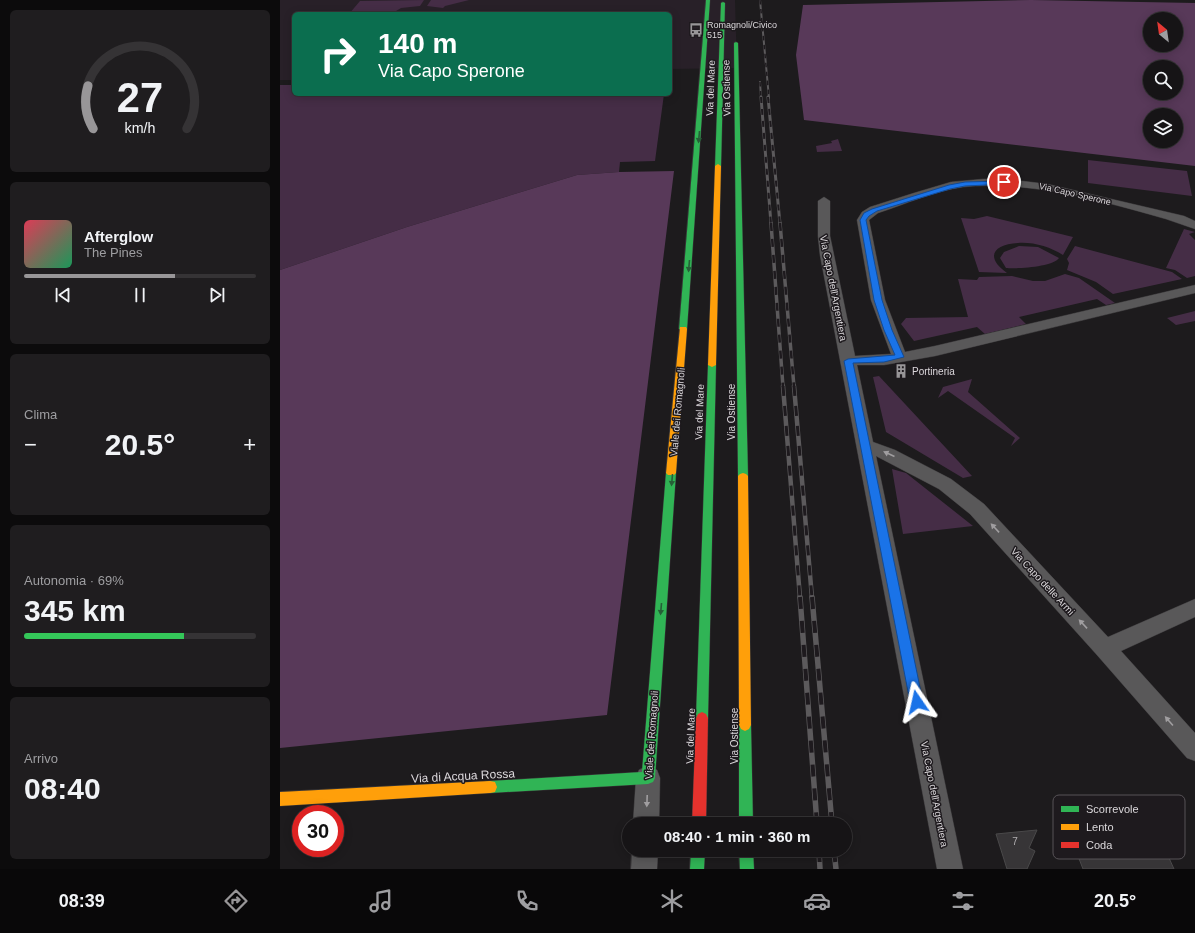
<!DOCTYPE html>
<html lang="it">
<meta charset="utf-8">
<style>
:root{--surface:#161416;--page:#1f1d1f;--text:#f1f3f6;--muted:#9e9ea1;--line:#353335;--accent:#989698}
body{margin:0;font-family:Arial,sans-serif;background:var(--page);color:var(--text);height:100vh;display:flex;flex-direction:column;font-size:15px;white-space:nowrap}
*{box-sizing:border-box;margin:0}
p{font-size:13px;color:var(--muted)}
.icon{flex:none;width:22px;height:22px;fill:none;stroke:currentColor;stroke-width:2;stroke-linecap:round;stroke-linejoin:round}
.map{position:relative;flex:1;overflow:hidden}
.panel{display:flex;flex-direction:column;gap:10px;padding:10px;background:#0c0b0c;width:280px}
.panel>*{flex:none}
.guide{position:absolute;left:12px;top:12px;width:380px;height:84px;border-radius:6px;box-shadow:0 2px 10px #0003,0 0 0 1px var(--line);background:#0b6e4f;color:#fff;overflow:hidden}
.needle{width:26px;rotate:331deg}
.buttons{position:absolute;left:863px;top:12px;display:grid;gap:8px}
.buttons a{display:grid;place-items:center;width:40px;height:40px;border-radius:50%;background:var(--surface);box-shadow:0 2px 10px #0003,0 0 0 1px var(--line);font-size:20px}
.speed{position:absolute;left:12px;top:805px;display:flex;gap:8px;font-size:20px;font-weight:700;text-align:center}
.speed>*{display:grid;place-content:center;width:52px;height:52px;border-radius:50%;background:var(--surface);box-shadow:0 2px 10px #0003,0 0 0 1px var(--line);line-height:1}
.speed .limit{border:6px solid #d22;background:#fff;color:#111}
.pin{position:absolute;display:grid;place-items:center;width:34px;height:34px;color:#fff;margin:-17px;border:2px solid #fff;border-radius:50%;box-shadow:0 1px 4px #0007}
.me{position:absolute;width:44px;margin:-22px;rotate:349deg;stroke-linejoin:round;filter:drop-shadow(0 0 3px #0008)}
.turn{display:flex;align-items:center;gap:14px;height:84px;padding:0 20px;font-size:18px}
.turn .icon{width:52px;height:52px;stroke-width:2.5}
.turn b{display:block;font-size:28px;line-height:34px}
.big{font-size:30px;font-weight:700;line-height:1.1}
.panel .widget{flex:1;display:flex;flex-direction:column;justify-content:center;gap:6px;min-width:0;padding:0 14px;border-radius:6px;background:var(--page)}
.panel .dial{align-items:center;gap:0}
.dial svg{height:104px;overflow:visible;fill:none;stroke:var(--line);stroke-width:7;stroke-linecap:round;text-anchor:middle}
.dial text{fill:var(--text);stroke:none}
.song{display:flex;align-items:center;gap:12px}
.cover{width:48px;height:48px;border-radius:6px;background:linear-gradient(135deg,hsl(350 70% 55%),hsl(150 70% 35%))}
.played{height:4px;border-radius:2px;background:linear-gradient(90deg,var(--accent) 65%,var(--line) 65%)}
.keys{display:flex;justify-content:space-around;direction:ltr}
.heat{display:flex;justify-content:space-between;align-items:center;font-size:22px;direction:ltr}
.charge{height:6px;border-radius:3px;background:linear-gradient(90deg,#34c759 69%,var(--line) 0)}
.trip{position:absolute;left:342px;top:817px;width:230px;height:40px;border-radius:20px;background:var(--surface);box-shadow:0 2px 10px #0003,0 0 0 1px var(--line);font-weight:700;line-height:40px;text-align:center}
.tabs{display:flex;height:64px;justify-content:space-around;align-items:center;background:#090809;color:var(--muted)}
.tabs .icon{width:28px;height:28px}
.tabs .selected{color:var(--accent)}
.tabs b{font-size:18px;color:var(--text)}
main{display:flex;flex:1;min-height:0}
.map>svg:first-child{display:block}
.built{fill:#282028}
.green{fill:#452d46}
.forest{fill:#583959;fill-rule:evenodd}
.building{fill:#373537;stroke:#4a494a}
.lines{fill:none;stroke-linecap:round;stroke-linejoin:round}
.street-casing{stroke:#393739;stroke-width:1}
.fast-casing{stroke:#393739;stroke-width:1}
.slow-casing{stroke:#393739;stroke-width:1}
.jam-casing{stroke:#393739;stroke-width:1}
.street{fill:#595859;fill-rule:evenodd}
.fast{fill:#30b455;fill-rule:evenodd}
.slow{fill:#ff9f0a;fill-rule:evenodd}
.jam{fill:#e5322d;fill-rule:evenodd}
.rail-far4-casing{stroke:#5c5a5c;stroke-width:2}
.rail-far3-casing{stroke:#5c5a5c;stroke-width:3}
.rail-far2-casing{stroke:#5c5a5c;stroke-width:3.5}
.rail-far1-casing{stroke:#5c5a5c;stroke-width:4.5}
.rail-casing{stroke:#5c5a5c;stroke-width:5.5}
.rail-far4{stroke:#1e1a1e;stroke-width:1.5;stroke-dasharray:4.5;stroke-linecap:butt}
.rail-far3{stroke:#1e1a1e;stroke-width:2;stroke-dasharray:6;stroke-linecap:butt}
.rail-far2{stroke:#1e1a1e;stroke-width:2.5;stroke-dasharray:8;stroke-linecap:butt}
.rail-far1{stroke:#1e1a1e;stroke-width:3;stroke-dasharray:10;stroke-linecap:butt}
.rail{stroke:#1e1a1e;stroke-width:4;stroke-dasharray:12;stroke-linecap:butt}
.oneway{fill:#265f37}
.oneway2{fill:#a09ea0}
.route{fill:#1a73e8;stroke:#114b97}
.labels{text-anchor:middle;stroke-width:3;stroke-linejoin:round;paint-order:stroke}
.far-poi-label{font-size:9px;fill:#dbd8db;stroke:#1e1a1e;text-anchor:start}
.far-street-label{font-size:9px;fill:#dbd8db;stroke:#1e1a1e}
.street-label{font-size:10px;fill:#dbd8db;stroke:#1e1a1e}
.poi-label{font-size:10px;fill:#dbd8db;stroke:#1e1a1e;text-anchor:start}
.near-number-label{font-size:10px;fill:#b2afb2}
.near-street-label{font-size:12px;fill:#dbd8db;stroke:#1e1a1e}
.key{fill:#1e1a1e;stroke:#575357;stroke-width:1}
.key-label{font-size:11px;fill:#dbd8db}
</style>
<main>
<section class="panel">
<div class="widget dial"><svg viewBox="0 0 100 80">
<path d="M14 69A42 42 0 1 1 86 69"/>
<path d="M14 69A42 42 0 0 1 10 36" stroke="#989698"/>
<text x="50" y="56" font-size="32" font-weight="700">27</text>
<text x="50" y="72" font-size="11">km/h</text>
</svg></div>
<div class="widget">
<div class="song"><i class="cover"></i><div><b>Afterglow</b><p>The Pines</p></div></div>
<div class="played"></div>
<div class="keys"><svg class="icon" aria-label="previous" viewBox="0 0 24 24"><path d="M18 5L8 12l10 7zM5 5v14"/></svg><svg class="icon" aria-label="pause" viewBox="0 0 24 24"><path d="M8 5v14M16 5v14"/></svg><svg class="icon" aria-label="next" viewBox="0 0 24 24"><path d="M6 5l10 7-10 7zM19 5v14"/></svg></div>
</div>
<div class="widget"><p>Clima</p>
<div class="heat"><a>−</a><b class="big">20.5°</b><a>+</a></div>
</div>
<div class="widget"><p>Autonomia · 69%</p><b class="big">345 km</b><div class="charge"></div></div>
<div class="widget"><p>Arrivo</p><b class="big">08:40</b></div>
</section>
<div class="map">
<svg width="915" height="869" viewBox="0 0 915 869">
<rect width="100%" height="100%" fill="#1d1b1d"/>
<path class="built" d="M0 0H455L457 68 390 69V14H14V80H0Z"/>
<path class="green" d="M144 0 140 6 121 8 111 14H69L80 1Z
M151 0H189L165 6 163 8 147 6Z
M0 85H14V94H384L375 161 340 162 339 172 297 175 127 227 0 270Z
M558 139 562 151 537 152 536 146 552 143 551 141Z
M808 160 907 171 912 196 808 183Z
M707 216 793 237 783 255C770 247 754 242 738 243 714 244 704 257 727 273L699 272 681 218 694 219Z
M904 229 915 232 909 234 915 240V276L907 278 895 270 886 268Z
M739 246 758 247 779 258C773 267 737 269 726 268L720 258 724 252Z
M795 246 892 272 902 279 833 294 816 282 787 270 789 263 787 259Z
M785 274 799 278 835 303 826 305 817 299 739 317 746 324 705 334 697 327 634 341 621 324 626 318 688 317 678 279 697 280 699 277 732 276 753 281H765Z
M915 311V321L896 325 887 318Z
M599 376 692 476 683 478 606 432 593 377Z
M692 379 688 392 740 438 731 446 735 438 668 391 658 398 663 387Z
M612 469 626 473 693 526 623 534Z"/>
<path class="forest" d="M751 0 915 3V166L524 120 516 55 523 5ZM870 19H896V45H870ZM870 67H896V93H870ZM870 115H896V141H870Z
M394 171 327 715 0 748V270L127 227 297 175 339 172Z"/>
<path class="building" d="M852 817 867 849 884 847 894 869H803L786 825Z
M757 830 749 848 755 851 747 869H727L716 834Z"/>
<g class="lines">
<defs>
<path id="street" d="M704 179H725L767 184 904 216 915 221V229C905 226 896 222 886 219 823 201 748 180 683 187 654 191 626 204 598 213L589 220 605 300 625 352 655 346 915 285V293L655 356 604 365H577L593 442 615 450 671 479 704 504 828 637 915 599V617L841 651 915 733V761L907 758 817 655 690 514 659 489 596 456 683 869H657L540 255 538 236V201L544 197 550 201V236L575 356 611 354 591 300 577 220 582 212 590 207 634 193 671 182Z
M368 766 377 770 380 778 379 824H353L356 778 359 770Z
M352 850H378L377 869H351Z"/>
<path id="fast" d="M426 0H430L407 329 403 331 399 329Z
M443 2 445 3 441 166 438 168 435 166 441 3Z
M456 42 458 43 468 476 466 478H460L458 476 454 43Z
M429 363H435L436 365 428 718 426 722 422 724 418 722 416 718 428 365Z
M391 470 394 471 396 473 375 778 373 782 368 784 210 793 205 792 203 787 205 782 210 781 362 772 386 473 388 471Z
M465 719 469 721 471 725 473 824H459V725L461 721Z
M411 850H425L424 869H410Z
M459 850H473L474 869H460Z"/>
<path id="slow" d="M438 164 441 166 436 365 432 367 428 365 435 166Z
M400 327H406L407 329 396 473 394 475H388L386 473Z
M463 473 466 474 468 476 471 725 469 729 465 731 461 729 459 725 458 476 460 474Z
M210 781 215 782 217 787 215 792 210 793 0 806V792Z"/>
<path id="jam" d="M422 712 426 714 428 718 426 824H412L416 718 418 714Z"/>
</defs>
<use href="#street" class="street-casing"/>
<use href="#fast" class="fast-casing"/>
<use href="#slow" class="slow-casing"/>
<use href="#jam" class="jam-casing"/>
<use href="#street" class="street"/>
<use href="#fast" class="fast"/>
<use href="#slow" class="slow"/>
<use href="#jam" class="jam"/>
<defs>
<path id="rail-far4" d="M480 0 489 98
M480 82 481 98"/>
<path id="rail-far3" d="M481 97 491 224
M488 97 500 224"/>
<path id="rail-far2" d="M491 223 503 387
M500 223 514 387"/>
<path id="rail-far1" d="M503 386 520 598
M514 386 532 598"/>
<path id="rail" d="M520 597 537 824
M532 597 552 824
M539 850 540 869
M554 850 556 869"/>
</defs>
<use href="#rail-far4" class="rail-far4-casing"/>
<use href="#rail-far3" class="rail-far3-casing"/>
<use href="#rail-far2" class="rail-far2-casing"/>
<use href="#rail-far1" class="rail-far1-casing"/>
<use href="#rail" class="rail-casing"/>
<use href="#rail-far4" class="rail-far4"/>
<use href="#rail-far3" class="rail-far3"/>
<use href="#rail-far2" class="rail-far2"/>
<use href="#rail-far1" class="rail-far1"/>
<use href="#rail" class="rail"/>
</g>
<defs><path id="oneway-solid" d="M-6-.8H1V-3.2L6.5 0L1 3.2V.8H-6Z"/></defs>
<g class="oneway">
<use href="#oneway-solid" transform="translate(419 137) rotate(95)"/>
<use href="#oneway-solid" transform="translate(409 266) rotate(95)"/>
<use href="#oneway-solid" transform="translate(392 480) rotate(95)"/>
<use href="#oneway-solid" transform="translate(381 609) rotate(95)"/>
</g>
<g class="oneway2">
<use href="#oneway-solid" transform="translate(609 454) rotate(-156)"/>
<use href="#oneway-solid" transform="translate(715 528) rotate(-133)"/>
<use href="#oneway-solid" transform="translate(803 624) rotate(-133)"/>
<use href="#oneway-solid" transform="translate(889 721) rotate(-131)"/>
<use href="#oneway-solid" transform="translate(367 801) rotate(92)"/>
</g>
<path class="route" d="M724 181 728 182 727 184 685 186 670 189 597 211 589 216 586 220 602 300 612 330 624 357 604 362 573 363 643 702 641 706 637 708 632 706 630 702 564 361 568 359 615 355 604 330 594 300 580 220 584 213 592 209 669 185 685 182Z"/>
<defs>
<symbol id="bus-bare" viewBox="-9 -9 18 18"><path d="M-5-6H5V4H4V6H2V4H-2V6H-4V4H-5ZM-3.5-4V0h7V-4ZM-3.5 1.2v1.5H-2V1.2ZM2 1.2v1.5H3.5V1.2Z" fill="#989698" stroke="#1e1a1e" stroke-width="2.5" paint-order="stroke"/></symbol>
<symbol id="building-bare" viewBox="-9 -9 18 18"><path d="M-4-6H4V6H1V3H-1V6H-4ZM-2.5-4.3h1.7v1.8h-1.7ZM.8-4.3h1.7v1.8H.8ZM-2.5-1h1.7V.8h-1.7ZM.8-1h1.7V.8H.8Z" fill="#989698" stroke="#1e1a1e" stroke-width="2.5" paint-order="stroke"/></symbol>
</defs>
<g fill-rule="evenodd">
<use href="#bus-bare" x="406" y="20" width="20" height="20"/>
<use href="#building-bare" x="611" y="361" width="20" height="20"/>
</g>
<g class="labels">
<g class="far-poi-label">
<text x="427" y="28">Romagnoli/Civico<tspan x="427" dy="10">515</tspan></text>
</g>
<g class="far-street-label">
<text transform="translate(795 194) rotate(13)" y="3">Via Capo Sperone</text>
</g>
<g class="street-label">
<text transform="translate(430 88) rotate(-88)" y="4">Via del Mare</text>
<text transform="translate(446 88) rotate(-91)" y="4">Via Ostiense</text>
<text transform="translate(554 288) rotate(79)" y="4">Via Capo dell'Argentiera</text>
<text transform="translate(397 412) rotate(-85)" y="4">Viale dei Romagnoli</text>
<text transform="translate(419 412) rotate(-88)" y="4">Via del Mare</text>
<text transform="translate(451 412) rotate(-90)" y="4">Via Ostiense</text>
<text transform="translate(763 581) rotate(47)" y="4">Via Capo delle Armi</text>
<text transform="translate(371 735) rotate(-86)" y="4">Viale dei Romagnoli</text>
<text transform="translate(410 736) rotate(-88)" y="4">Via del Mare</text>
<text transform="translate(454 736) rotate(-90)" y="4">Via Ostiense</text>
<text transform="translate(655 794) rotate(79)" y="4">Via Capo dell'Argentiera</text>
</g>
<g class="poi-label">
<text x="632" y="375">Portineria</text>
</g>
<g class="near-number-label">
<text x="735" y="845">7</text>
</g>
<g class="near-street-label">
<text transform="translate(183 776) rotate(-3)" y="4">Via di Acqua Rossa</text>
</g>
</g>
<rect x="773" y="795" width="132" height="64" rx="6" class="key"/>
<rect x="781" y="806" width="18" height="6" fill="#30b455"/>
<rect x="781" y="824" width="18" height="6" fill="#ff9f0a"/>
<rect x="781" y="842" width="18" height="6" fill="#e5322d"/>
<g class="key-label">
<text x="806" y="813">Scorrevole</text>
<text x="806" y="831">Lento</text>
<text x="806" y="849">Coda</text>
</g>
</svg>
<div class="buttons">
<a><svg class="needle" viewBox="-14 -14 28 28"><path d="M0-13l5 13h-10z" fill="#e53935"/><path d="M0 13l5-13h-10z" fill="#9e9ea1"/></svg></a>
<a><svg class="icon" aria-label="search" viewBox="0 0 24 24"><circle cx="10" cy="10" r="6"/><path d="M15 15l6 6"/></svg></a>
<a><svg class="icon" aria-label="layers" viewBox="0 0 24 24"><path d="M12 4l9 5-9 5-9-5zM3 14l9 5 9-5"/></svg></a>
</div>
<div class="speed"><div class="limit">30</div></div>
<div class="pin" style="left:724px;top:182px;background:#d93025"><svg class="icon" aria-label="arrive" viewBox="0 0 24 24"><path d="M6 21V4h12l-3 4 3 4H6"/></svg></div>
<svg class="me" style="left:637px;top:702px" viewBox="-20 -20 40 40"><path d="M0-17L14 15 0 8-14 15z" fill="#1a73e8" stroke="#fff" stroke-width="4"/></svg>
<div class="trip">08:40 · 1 min · 360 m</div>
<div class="guide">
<div class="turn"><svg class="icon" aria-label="right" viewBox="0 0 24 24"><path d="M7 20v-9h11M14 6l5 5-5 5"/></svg><div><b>140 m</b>Via Capo Sperone</div></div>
</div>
</div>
</main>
<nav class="tabs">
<b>08:39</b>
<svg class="icon selected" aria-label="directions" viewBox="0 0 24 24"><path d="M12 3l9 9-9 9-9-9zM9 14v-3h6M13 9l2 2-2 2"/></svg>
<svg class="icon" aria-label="music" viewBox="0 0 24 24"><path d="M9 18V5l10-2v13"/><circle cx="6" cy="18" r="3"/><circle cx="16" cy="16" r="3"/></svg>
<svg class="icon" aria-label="phone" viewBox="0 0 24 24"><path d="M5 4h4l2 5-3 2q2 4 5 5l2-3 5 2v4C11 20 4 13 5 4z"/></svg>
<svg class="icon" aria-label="climate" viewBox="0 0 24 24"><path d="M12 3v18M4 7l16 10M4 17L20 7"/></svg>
<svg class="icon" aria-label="car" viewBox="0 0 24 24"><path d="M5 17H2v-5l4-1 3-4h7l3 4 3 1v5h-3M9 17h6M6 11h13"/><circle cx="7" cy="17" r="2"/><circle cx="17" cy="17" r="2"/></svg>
<svg class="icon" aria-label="filters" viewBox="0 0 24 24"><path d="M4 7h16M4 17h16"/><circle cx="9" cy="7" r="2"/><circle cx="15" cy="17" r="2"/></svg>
<b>20.5°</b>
</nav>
